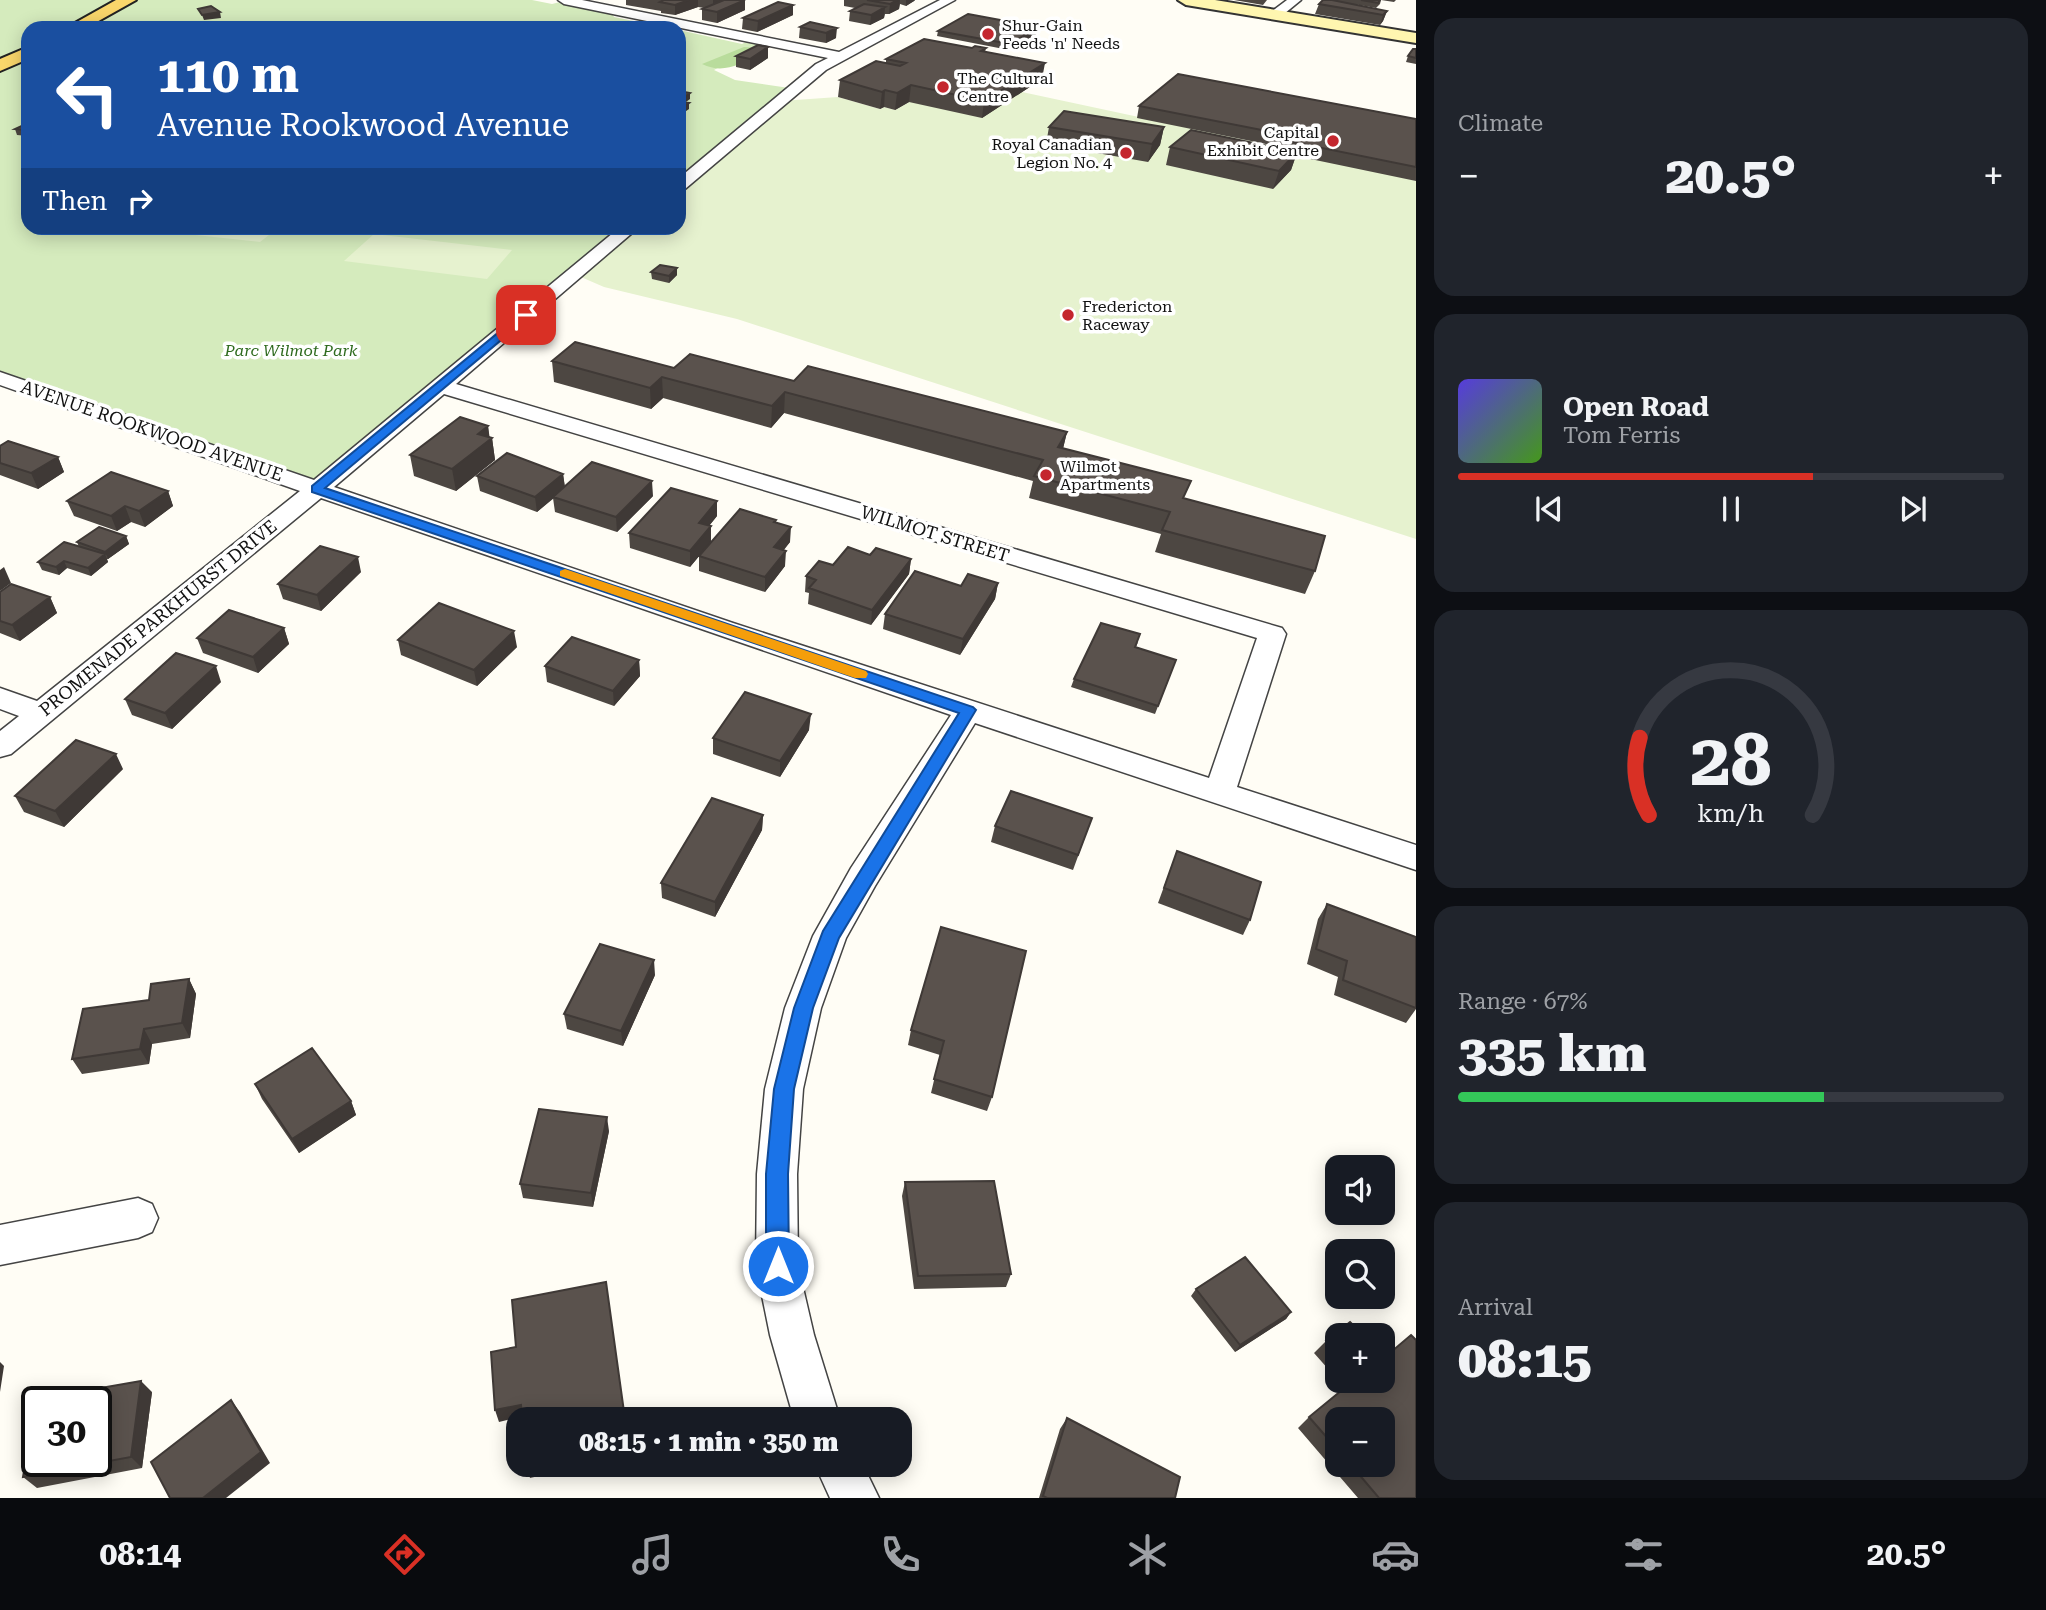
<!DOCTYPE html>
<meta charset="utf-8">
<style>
:root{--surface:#171b24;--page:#20242c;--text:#f1f3f6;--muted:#9ea1a6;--line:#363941;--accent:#d93025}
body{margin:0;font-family:"Roboto Serif",serif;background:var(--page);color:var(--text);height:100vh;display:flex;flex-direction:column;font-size:26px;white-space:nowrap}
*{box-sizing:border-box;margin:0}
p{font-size:23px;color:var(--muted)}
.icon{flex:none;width:38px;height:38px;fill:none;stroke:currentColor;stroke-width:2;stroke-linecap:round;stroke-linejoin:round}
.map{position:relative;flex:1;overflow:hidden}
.details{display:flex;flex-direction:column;gap:18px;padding:18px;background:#0d0f14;width:630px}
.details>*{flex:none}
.banner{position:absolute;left:21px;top:21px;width:665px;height:214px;border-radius:21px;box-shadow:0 4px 18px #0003;background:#1a4fa0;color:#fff;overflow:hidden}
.fabs{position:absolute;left:1325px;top:1155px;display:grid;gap:14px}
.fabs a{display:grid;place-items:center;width:70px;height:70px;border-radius:14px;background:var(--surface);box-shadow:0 4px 18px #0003;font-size:35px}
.speed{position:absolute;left:21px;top:1386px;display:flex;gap:14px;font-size:35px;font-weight:700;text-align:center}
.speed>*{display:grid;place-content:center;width:91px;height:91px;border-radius:50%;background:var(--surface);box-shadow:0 4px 18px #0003;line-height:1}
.speed .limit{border:4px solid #111;border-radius:10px;background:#fff;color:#111}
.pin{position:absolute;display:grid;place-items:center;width:60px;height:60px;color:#fff;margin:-30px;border-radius:14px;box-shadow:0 4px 10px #0006}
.me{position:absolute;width:77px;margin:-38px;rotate:0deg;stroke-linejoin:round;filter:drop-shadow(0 0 5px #0008)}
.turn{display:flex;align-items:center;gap:24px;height:147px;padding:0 21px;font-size:32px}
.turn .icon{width:91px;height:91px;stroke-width:2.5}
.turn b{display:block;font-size:49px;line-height:60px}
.then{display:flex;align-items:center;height:66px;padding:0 21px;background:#0003;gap:14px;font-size:26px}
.big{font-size:52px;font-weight:800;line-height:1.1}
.details .card{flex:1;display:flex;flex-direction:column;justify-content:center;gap:10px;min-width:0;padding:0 24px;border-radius:21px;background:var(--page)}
.details .dial{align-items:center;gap:0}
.dial svg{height:182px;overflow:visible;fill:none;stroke:var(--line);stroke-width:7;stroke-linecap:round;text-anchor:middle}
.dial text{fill:var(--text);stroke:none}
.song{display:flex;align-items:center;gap:21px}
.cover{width:84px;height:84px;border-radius:10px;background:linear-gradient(135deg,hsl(250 70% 55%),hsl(100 70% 35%))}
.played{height:7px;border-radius:4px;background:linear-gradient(90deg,var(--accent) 65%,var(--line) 65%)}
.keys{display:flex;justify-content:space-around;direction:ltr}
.heat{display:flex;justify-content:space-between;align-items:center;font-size:38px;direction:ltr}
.charge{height:10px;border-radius:5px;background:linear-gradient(90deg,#34c759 67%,var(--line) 0)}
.trip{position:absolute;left:506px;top:1407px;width:406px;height:70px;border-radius:21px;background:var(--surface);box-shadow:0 4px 18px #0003;font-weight:800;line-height:70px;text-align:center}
.dock{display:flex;height:112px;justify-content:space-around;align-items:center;background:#090b0e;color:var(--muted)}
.dock .icon{width:49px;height:49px}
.dock .active{color:var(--accent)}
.dock b{font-size:32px;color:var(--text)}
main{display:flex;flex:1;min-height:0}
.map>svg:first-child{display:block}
.green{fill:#d5ebbd}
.forest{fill:#b9dc9c}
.pitch{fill:#e6f2cf}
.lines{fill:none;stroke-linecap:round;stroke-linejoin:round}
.street-casing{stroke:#444;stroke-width:3}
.secondary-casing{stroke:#333;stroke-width:4}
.primary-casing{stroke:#222;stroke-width:4}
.street{fill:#fff;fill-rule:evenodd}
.secondary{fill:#fff6b0;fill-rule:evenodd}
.primary{fill:#f9d66b;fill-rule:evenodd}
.wall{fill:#4d4742;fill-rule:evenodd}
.shaded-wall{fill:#3f3936}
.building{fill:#5a524d;stroke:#3f3936;stroke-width:2;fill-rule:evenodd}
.route{fill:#1a73e8;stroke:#114b97;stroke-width:2}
.slow{fill:#f59e0b}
.poi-dot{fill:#c4262e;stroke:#fff;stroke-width:2.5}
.labels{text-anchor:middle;stroke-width:7;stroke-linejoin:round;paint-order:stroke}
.far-poi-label{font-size:16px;fill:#111;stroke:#fff;text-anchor:start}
.far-park-label{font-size:16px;font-style:italic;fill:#2f6b1f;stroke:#fff}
.street-label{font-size:18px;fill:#111;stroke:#fff}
</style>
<main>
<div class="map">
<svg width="1416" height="1498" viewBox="0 0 1416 1498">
<rect width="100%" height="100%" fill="#fffdf5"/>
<path class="green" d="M0 0H532L552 4 560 2 611 12 614 17 667 28H28V228H629L316 489 0 378Z
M679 30 742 44 754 38 767 41 714 70 735 80 796 89 679 186Z"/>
<path class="forest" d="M744 47 760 48 758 56C739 65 722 74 702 64Z"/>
<path class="pitch" d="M1022 92 1293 150 1416 181V539L737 319 604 287 574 274 629 228H679V186L781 101 838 97 880 109 884 107 895 110 909 102Z
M194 228H278L260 242 186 234Z
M374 234 512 250 487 279 344 261Z"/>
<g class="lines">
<defs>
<path id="street" d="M558 0H582L839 52 940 0H955L826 70 685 189 679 191V178L816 64 828 58 564 4Z
M1287 0H1301L1279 18H1271V12Z
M619 228H638L456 384 1282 628 1286 634 1237 787 1416 845V870L975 723 875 886 846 938 821 1008 803 1089 797 1174 798 1266 814 1335 840 1419H794L770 1335 756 1266 757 1174 765 1089 785 1008 813 936 851 868 951 715 321 498 11 754 0 757V731L19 716 0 709V688L37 701 300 491 0 385V372L314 480ZM444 394 1257 638 1209 778 733 623 334 487Z
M138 1198 152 1204 158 1218 152 1232 138 1238 0 1265V1225Z
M815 1465H863L879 1498H830Z"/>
<path id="secondary" d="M1178 0H1215L1416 33V43L1186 5Z"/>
<path id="primary" d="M116 0H136L86 28H66Z
M28 47V59L0 71V59Z"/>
</defs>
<use href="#street" class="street-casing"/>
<use href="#secondary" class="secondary-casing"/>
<use href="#primary" class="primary-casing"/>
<use href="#street" class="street"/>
<use href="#secondary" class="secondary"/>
<use href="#primary" class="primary"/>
</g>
<path class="wall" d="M626 0H745V10L717 23 702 20V9L704 8 698 7 675 15 661 13V11L626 5Z
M844 0H915L914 1 906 6 900 4 899 9 889 14H885L884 18 870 25 849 21 850 11 855 8 844 6Z
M1234 0H1267L1263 5Z
M1323 0H1396L1394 2 1381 0 1380 4 1376 8 1354 4 1387 11 1383 21 1380 25 1315 14 1319 4Z
M793 5V15L757 32 742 29 743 18Z
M810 22 836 38 826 43 799 38 800 27Z
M938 31 1038 33 1009 50 937 36Z
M768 47V58L750 70 736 67V56Z
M972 48H986L985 52 1042 79 982 118 909 102 895 110 884 107 880 109 838 97 840 80 886 63V59Z
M1416 49V64L1406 62 1408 56Z
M1139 106 1416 119V181L1296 156 1291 170 1273 189 1166 165 1170 147 1290 151V149L1137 118Z
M28 123V136L17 135 15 129Z
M1049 127H1164L1160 145 1148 162 1046 144Z
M677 268V275L669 283 652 279 651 272Z
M552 361 674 368 794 381 1067 432 1063 448 1185 499 1315 571 1305 594 1155 552 1161 534 1029 498 1033 481 784 413 771 428 663 398 651 409 554 382Z
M488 426 489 437 492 438 495 460 456 491 414 476 410 455Z
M0 446 58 457 64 472 38 489 0 475Z
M563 474 565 487 653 496 617 532 555 512 553 498 537 512 480 491 477 476Z
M168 491 173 506 145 527 131 522 117 531 74 516 67 501Z
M717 516 709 526H711V542L776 520V523L790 542 783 550 785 566 765 592 699 571V556L690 567 630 548 629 533Z
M126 536 129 544 108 559H107L108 562 91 576 67 568 59 575 42 570 38 562 79 547 77 542Z
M870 555 911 559 909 574 871 625 808 604 809 593 805 592 806 576 833 565Z
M361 572 321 611 283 599 278 584Z
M998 583 995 599 960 655 883 629 885 614 961 586Z
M0 592 50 597 57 613 20 641 0 633Z
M284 628 289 644 258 673 203 653 197 638Z
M398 640 517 647 477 686 401 655Z
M1138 642 1136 647 1176 660 1155 714 1071 687 1074 679Z
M639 660 640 676 614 706 547 682 545 666Z
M221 682 172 729 132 715 125 699Z
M809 730 780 777 713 754V738Z
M123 769 64 827 24 812 15 796Z
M763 815 762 830 715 917 662 898 661 883Z
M1092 818 1073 870 991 842 995 826Z
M1177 851 1250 920 1243 935 1158 903Z
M1327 904 1416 937V1009L1406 1023 1334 995 1338 977 1307 964 1318 919Z
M941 927 992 1097 987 1111 931 1093 940 1055 908 1045 911 1030Z
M655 975 623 1046 567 1029 564 1014Z
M189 979 196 994 190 1038 152 1044 149 1064 82 1074 72 1059 149 1000Z
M255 1084 351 1101 356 1115 299 1153 262 1099Z
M609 1131 593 1207 523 1198 520 1184Z
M905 1182 1011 1274 1006 1287 914 1289 902 1196Z
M1196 1289 1291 1312 1286 1319 1235 1352 1191 1296Z
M1337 1335V1379L1314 1353 1326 1341Z
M1384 1358 1416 1498H1358L1298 1428 1309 1417 1345 1388 1339 1381H1382ZM1337 1419 1382 1465H1337Z
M152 1392 142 1468 37 1488 23 1477Z
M1067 1418 1175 1498H1039L1060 1429Z
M526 1465H588L530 1478Z"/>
<path class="shaded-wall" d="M689 0H698V7L675 15V5Z
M713 0H729L713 10Z
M745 0V10L717 23V12Z
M897 0H900L899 9 889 14 890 4Z
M906 0H915L914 1 906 6Z
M793 5V15L757 32 758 21Z
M885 7 884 18 870 25 871 15Z
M1387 11 1383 21 1380 25 1383 15Z
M220 12 221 18 204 20 202 15Z
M1038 27V33L1009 50 1010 44Z
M837 28 836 38 826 43V33Z
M768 47V58L750 70V59Z
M1045 63 1042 79 982 118 984 101Z
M911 85 909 102 895 110 897 93Z
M885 90 884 107 880 109 882 92Z
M690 93V99L679 107V101Z
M689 103V109L679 116V110Z
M1164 127 1160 145 1148 162 1152 144Z
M1297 152 1291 170 1273 189 1279 171Z
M677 268V275L669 283V276Z
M662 377 663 398 651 409 650 388Z
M785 392 784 413 771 428 772 406Z
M488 426 490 440 492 438 495 460 456 491 452 469 478 434Z
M1067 432 1062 453 1058 447Z
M58 457 64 472 38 489 31 473Z
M563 474 565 489 537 512 535 497Z
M652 481 653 496 617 532 616 517Z
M168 491 173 506 145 527 139 511Z
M717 501V516L699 538V523Z
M125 506 131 522 117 531 111 516Z
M711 526V542L690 567V551Z
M791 527 790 542 774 563V547Z
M126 536 129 544 108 559 105 552Z
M786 551 785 566 765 592V577Z
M105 554 108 562 91 576 88 568Z
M358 557 361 572 321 611 317 595Z
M911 559 909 574 871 625 872 610Z
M64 561 67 568 59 575 56 567Z
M4 567 11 583 0 591V570Z
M998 583 995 599 960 655 963 639Z
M50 597 57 613 20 641 12 625Z
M284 628 289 644 258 673 253 657Z
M514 631 517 647 477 686 474 670Z
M639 660 640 676 614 706 613 691Z
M216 666 221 682 172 729 165 713Z
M811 714 809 730 780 777V761Z
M116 754 123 769 64 827 55 811Z
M763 815 762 830 715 917V902Z
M654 960 655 975 623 1046 621 1031Z
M189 979 196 994 190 1038 182 1023Z
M144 1029 152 1044 149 1064 140 1049Z
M351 1101 356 1115 299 1153 292 1139Z
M607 1117 609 1131 593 1207 591 1193Z
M1291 1312 1286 1319 1235 1352 1240 1345Z
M0 1362 4 1366 0 1392Z
M141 1381 152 1392 142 1468 131 1457Z
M231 1400 240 1412 270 1463 226 1498H203Z
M521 1405 524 1416 499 1422 495 1410Z"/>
<path class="building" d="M664 0H689L675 5 660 2Z
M724 0H745L717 12 702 9Z
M867 0H897L890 4Z
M1323 0H1332L1387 11 1383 15 1319 4Z
M1361 0H1380L1378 3Z
M778 2 793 5 758 21 743 18Z
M864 4 885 7 871 15 850 11Z
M211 6 220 12 202 15 198 9Z
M968 14 1038 27 1010 44 938 31Z
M810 22 837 28 826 33 800 27Z
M924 39 972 48 975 46 986 48 981 51 1045 63 984 101 911 85 897 93 885 90 882 92 840 80 876 61 900 66 906 63 886 59Z
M758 45 768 47 750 59 736 56Z
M1413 49H1416V58L1408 56Z
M1178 74 1416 119V167L1292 142 1297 137 1139 106Z
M679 91 690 93 679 101Z
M679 102 689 103 679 110Z
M1064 111 1164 127 1152 144 1049 127Z
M28 123V130L15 129Z
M1191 130 1297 152 1279 171 1170 147Z
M660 265 677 268 669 276 651 272Z
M575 342 674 368 690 354 794 381 808 366 1067 432 1058 447 1191 481 1183 498 1325 536 1315 571 1162 530 1170 512 1034 476 1043 460 785 392 772 406 662 377 650 388 552 361Z
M460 417 488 426 478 434 492 438 452 469 410 455Z
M8 441 58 457 31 473 0 463V446Z
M507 453 563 474 535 497 477 476Z
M592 462 652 481 616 517 553 497Z
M111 472 168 491 139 511 125 506 111 516 67 501Z
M671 488 717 501 699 523 711 526 690 551 629 533Z
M740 509 776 520 774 522 791 527 774 547 786 551 765 577 699 556Z
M99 527 126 536 105 552 77 542Z
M64 542 105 554 88 568 64 561 56 567 38 562Z
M320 546 358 557 317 595 278 584Z
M848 547 870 555 876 548 911 559 872 610 809 588 816 580 806 576 819 561 833 565Z
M915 571 961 586 968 574 998 583 963 639 885 614Z
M11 584 50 597 12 625 0 621V592Z
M439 603 514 631 474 670 398 640Z
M229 610 284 628 253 657 197 638Z
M1101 623 1140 634 1135 647 1176 660 1158 706 1074 679Z
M572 637 639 660 613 691 545 666Z
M176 653 216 666 165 713 125 699Z
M745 692 811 714 780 761 713 738Z
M76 740 116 754 55 811 15 796Z
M1011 791 1092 818 1078 855 995 826Z
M712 798 763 815 715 902 661 883Z
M1177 851 1261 882 1250 920 1164 888Z
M1327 904 1416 937V1008L1343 980 1347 961 1316 949Z
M941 927 1026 951 992 1097 934 1079 944 1041 911 1030Z
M600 944 654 960 621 1031 564 1014Z
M189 979 182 1023 144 1029 140 1049 72 1059 83 1009 149 1000 151 984Z
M312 1048 351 1101 292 1139 255 1084Z
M539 1109 607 1117 591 1193 520 1184Z
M994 1181 1011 1274 918 1276 905 1182Z
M1245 1257 1291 1312 1240 1345 1196 1289Z
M606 1282 625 1419H522L521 1405 495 1410 491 1352 516 1347 512 1300Z
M1350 1322 1363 1335H1337V1354L1326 1341Z
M1411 1335 1416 1340V1498H1379L1351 1465H1382V1419H1337V1449L1309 1417 1353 1381H1382V1356L1384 1358Z
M141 1381 131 1457 23 1477 37 1399ZM37 1402H96V1461H37Z
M231 1400 261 1452 203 1498H170L151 1462Z
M1067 1418 1180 1477 1175 1498H1047L1043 1496Z"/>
<path class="route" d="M522 313 531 315 325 488 973 707 976 710 839 938 813 1008 794 1089 788 1174 789 1266 785 1274 778 1277 770 1274 766 1266V1174L774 1089 794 1008 823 931 959 713 312 492V486Z"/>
<path class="slow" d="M565 569 866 671 868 674 866 678H855L560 576V571Z"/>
<g class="poi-dot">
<circle cx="988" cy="34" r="7"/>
<circle cx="943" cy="87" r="7"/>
<circle cx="1333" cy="141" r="7"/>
<circle cx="1126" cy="153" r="7"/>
<circle cx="1068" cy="315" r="7"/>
<circle cx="1046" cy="475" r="7"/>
</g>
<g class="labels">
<g class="far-poi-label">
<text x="1002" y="31">Shur-Gain<tspan x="1002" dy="18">Feeds 'n' Needs</tspan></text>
<text x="957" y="84">The Cultural<tspan x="957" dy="18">Centre</tspan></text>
<text x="1319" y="138" text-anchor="end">Capital<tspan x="1319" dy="18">Exhibit Centre</tspan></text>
<text x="1112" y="150" text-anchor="end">Royal Canadian<tspan x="1112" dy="18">Legion No. 4</tspan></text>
<text x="1082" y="312">Fredericton<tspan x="1082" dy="18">Raceway</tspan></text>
<text x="1060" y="472">Wilmot<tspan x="1060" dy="18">Apartments</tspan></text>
</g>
<g class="far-park-label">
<text x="291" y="356">Parc Wilmot Park</text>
</g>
<g class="street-label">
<text transform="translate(152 431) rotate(19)" y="6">AVENUE ROOKWOOD AVENUE</text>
<text transform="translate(935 534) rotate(17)" y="6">WILMOT STREET</text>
<text transform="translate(158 618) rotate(-39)" y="6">PROMENADE PARKHURST DRIVE</text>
</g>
</g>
</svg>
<div class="fabs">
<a><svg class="icon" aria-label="sound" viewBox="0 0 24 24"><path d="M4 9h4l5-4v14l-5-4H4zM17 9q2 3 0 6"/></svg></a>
<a><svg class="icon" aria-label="search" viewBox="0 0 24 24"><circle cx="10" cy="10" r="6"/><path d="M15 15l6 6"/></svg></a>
<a>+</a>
<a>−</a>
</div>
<div class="speed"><div class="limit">30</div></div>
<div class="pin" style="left:526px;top:315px;background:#d93025"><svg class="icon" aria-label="arrive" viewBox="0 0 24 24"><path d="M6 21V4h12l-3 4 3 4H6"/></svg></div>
<svg class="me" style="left:778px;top:1266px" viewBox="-20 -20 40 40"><circle r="17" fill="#1a73e8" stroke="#fff" stroke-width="3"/><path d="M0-11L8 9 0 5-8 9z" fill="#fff"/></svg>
<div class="trip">08:15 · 1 min · 350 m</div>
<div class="banner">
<div class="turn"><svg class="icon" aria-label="left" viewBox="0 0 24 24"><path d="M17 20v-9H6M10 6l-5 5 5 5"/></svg><div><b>110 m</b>Avenue Rookwood Avenue</div></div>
<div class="then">Then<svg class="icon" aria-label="right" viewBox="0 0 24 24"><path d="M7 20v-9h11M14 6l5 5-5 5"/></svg></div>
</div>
</div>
<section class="details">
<div class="card"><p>Climate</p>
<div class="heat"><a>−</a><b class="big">20.5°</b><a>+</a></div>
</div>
<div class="card">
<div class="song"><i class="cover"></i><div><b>Open Road</b><p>Tom Ferris</p></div></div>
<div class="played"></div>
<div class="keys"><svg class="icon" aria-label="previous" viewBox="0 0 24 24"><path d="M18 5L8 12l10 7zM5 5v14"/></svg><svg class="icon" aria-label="pause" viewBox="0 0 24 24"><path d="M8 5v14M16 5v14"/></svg><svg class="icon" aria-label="next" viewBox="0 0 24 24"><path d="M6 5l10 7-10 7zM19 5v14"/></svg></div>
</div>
<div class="card dial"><svg viewBox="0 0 100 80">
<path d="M14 69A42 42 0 1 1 86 69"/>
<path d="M14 69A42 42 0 0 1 10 35" stroke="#d93025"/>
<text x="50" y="56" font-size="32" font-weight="700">28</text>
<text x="50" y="72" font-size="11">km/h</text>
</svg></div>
<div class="card"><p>Range · 67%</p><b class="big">335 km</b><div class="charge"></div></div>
<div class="card"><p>Arrival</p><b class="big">08:15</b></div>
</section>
</main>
<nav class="dock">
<b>08:14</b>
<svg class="icon active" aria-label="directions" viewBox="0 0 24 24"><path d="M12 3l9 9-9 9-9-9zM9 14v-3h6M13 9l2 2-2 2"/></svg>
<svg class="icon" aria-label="music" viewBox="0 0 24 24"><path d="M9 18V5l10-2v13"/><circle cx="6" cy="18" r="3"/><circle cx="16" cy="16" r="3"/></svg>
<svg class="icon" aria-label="phone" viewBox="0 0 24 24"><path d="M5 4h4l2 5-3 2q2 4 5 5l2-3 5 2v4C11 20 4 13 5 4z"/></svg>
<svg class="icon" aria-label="climate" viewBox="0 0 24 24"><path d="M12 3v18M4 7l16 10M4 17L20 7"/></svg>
<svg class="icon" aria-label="car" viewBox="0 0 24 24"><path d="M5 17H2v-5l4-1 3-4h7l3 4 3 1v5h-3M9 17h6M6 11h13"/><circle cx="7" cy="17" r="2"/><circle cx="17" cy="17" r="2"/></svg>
<svg class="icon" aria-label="filters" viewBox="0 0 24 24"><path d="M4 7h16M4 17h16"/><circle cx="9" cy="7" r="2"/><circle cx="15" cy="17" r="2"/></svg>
<b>20.5°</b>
</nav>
